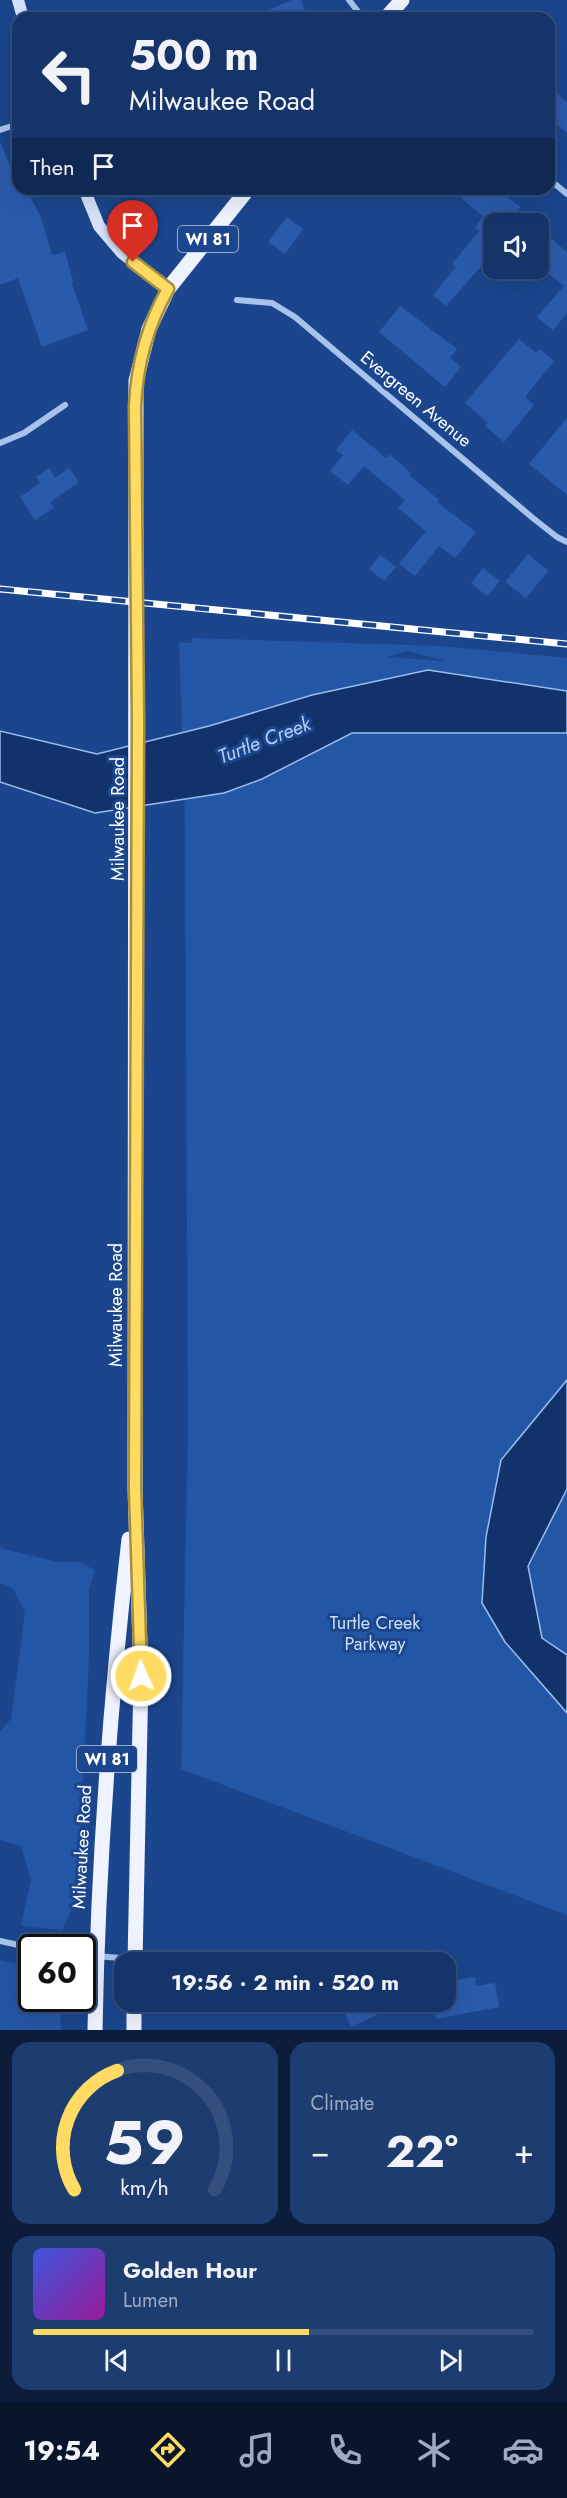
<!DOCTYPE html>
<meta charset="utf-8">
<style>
:root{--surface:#14346a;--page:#1d3c70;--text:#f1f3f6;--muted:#9daac1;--line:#334f7e;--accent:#ffdb64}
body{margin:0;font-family:Jost,sans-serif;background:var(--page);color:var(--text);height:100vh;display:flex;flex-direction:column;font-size:22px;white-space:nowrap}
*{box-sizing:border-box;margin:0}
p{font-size:20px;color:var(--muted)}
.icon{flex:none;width:33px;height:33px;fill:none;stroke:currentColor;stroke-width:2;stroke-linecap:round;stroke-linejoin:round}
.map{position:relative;height:2030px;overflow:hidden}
.details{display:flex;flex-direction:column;gap:12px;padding:12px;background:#0b1d3a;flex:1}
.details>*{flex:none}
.top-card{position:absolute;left:12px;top:12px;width:543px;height:183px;border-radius:18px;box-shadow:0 6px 24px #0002,0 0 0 2px var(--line);background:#14346a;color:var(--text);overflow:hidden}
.fabs{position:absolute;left:483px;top:213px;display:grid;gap:12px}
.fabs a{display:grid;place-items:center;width:66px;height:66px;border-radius:12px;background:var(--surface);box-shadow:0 6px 24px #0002,0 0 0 2px var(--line);font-size:30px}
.speed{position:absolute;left:18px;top:1934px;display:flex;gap:12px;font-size:30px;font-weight:700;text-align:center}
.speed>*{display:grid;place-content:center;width:78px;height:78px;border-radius:50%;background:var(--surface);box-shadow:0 6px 24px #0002,0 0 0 2px var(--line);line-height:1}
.speed .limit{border:3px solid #111;border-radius:9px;background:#fff;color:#111}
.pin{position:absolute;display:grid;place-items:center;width:51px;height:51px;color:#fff;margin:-62px -26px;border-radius:50% 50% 50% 0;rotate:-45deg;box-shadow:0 0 6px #0007}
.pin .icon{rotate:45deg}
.me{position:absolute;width:66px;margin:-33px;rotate:358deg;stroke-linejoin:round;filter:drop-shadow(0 0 4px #0008)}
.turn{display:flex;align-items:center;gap:21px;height:126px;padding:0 18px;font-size:27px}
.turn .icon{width:78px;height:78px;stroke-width:2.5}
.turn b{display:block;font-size:42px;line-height:51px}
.then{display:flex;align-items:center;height:57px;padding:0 18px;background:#0003;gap:12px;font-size:22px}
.big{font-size:45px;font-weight:700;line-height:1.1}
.details .card{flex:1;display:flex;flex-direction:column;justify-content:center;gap:9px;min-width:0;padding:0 21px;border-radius:18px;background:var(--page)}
.details .dial{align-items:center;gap:0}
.dial svg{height:156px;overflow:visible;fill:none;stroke:var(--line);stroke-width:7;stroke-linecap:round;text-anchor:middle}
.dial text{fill:var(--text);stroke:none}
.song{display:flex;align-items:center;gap:18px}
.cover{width:72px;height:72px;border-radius:9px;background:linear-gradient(135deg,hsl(230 70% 55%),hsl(300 70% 35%))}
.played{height:6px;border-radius:3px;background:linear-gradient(90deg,var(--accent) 55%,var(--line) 55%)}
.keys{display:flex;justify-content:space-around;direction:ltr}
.heat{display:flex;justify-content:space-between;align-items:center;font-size:33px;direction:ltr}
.details .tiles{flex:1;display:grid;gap:12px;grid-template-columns:1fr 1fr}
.card:last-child{grid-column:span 2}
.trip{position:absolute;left:114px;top:1952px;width:342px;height:60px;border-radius:18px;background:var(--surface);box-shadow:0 6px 24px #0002,0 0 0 2px var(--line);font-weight:700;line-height:60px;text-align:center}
.tabs{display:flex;height:96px;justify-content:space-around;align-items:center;background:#08152a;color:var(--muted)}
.tabs .icon{width:42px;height:42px}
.tabs .current{color:var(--accent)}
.tabs b{font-size:27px;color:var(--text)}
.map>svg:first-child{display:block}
.green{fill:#2456a6;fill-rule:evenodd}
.water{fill:#12326b;stroke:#9abdef;stroke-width:1.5}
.building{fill:#2a5bab}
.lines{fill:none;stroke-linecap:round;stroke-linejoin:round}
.street{stroke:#a7c3ed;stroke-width:6}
.secondary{stroke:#d4e2fa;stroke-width:12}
.primary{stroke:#eef3ff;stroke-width:15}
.rail-casing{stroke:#fff;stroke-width:7}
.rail{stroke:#1b468d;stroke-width:4.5;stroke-dasharray:14;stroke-linecap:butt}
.route-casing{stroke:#a68e41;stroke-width:15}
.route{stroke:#ffdb64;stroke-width:10}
.labels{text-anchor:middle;stroke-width:6;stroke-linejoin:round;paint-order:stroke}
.shield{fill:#1b468d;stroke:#bbc8dd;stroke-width:1.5}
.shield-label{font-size:16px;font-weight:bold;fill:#fff}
.street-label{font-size:18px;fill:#fff;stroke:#1b468d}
.park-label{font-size:18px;fill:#cddffa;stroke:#1b468d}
.water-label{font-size:20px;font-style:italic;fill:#b3cdf5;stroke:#1b468d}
</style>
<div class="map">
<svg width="567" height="2030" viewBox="0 0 567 2030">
<rect width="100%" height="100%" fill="#1b468d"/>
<path class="green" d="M192 638 440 646 567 658V1915L181 1769 188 1432 185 825 179 642 192 643ZM406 651 443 660V661L387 657Z
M0 1548 57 1562H80L95 1570 89 1589V1659L77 1898 62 1930 21 1926 31 1880 21 1846 0 1840V1732L11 1719 25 1612 13 1589 0 1583Z
M0 1960 31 1966 32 1998H60L61 2030H0Z"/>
<path class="water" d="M428 670 567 691V733H352L262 779 224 793 95 813 0 782V731L97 754 209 726 312 695Z
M567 1380V1489L528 1566 542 1638 567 1655V1713L505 1642 482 1603 486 1537 501 1460Z"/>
<path class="building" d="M292 0H301L308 18H249Z
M549 87 567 102V133L549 118Z
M0 142 13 172 18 170V189H26L40 215 52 255 65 252 73 281H71L88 330 42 347 18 278 0 285Z
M450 189H496L521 207 509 224H494V252L446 306 433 295 456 267 452 264 479 231 475 228 483 216Z
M287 217 303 229 285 254 268 242Z
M538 227 567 252V313L553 330 537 317 564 286 538 265Z
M400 306 457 349 450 358 461 367 445 387 379 332Z
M519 339 536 353 540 349 554 361 525 397 534 405 504 442 485 426 488 423 465 403Z
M567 418V495L529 464Z
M352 430 386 458 389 454 411 473 409 475 439 500 437 502 476 532 455 558 439 546 415 576 399 564 426 531 398 508 405 500 364 466 348 485 330 471 343 455 336 450Z
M49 468 55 478 69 468 79 482 50 502 54 508 35 520 20 497 40 483 36 477Z
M528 554 548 571 526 598 505 582Z
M380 555 396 567 384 581 369 569Z
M483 568 500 581 487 596 471 583Z
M475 1977 476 1986 495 1983 499 2007 436 2019 433 2001H446V1982Z
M339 2001H407L351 2027Z"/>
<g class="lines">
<path class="street" d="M349 0 363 18
M0 130 18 124
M549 179 567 194
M237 300 272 303 295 317 534 519 557 537 567 542
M0 443 24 433 65 405
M0 1941 32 1948
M82 1955 134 1959"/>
<path class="secondary" d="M18 0 23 18
M84 189 99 226 122 253 168 289"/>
<path class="primary" d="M386 18 402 0
M135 1962 141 1676 135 1488 136 381 149 329 168 289 248 189
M95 2030C98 1866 110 1702 129 1539
M134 2030V2001"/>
<defs>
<path id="rail" d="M0 589 567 644"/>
</defs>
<use href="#rail" class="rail-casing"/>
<use href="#rail" class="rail"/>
</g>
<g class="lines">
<defs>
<path id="route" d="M133 262 168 289C147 326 137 364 135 406L138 722 135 1488 141 1676"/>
</defs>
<use href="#route" class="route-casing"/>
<use href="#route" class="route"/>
</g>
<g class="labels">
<g class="shield">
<rect x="178" y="226" width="60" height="26" rx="4.5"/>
<rect x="77" y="1746" width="60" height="26" rx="4.5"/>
</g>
<g class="shield-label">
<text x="208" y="245">WI 81</text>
<text x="107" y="1765">WI 81</text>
</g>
<g class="street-label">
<text transform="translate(416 399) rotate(40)" y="6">Evergreen Avenue</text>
<text transform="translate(118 819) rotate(-90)" y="6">Milwaukee Road</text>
<text transform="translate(116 1305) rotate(-90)" y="6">Milwaukee Road</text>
<text transform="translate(82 1847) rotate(-87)" y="6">Milwaukee Road</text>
</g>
<g class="park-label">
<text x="375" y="1629">Turtle Creek<tspan x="375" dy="21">Parkway</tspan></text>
</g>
<g class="water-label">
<text transform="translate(264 740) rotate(-21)" y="7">Turtle Creek</text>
</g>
</g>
</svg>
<div class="fabs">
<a><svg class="icon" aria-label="sound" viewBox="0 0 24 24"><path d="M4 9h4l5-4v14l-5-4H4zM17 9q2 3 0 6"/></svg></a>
</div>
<div class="speed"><div class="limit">60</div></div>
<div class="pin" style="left:133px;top:262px;background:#d93025"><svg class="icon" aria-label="arrive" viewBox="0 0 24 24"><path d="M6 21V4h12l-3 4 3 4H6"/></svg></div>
<svg class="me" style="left:141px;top:1676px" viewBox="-20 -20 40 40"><circle r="17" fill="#ffdb64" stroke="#fff" stroke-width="3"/><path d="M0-11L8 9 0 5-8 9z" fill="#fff"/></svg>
<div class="trip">19:56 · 2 min · 520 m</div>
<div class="top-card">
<div class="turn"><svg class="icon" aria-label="left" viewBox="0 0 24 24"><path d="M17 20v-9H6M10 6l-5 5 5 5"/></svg><div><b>500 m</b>Milwaukee Road</div></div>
<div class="then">Then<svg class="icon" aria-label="arrive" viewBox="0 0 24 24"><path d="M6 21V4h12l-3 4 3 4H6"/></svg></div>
</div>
</div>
<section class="details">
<div class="tiles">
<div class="card dial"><svg viewBox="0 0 100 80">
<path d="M14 69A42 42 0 1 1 86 69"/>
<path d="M14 69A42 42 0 0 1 36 8" stroke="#ffdb64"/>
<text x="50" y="56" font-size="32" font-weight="700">59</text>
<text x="50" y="72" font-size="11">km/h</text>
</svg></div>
<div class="card"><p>Climate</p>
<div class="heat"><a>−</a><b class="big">22°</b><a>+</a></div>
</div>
<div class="card">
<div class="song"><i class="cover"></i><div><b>Golden Hour</b><p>Lumen</p></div></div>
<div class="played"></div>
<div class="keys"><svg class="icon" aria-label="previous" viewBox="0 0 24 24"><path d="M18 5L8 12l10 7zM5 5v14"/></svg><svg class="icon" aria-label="pause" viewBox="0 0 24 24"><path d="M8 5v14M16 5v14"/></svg><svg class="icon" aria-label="next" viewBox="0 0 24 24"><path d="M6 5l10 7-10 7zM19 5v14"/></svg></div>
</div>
</div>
</section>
<nav class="tabs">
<b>19:54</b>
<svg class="icon current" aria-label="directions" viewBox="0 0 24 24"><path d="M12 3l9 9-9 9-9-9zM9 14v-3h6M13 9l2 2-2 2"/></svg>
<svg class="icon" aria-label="music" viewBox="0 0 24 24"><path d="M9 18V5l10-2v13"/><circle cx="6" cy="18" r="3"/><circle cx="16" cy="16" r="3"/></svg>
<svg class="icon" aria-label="phone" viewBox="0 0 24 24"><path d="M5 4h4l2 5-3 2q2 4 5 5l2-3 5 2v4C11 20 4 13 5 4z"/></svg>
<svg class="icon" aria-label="climate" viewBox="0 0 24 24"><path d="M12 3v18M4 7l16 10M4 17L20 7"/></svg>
<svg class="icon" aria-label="car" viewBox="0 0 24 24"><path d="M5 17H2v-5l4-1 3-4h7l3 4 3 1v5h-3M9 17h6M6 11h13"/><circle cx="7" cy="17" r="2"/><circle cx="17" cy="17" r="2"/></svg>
</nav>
